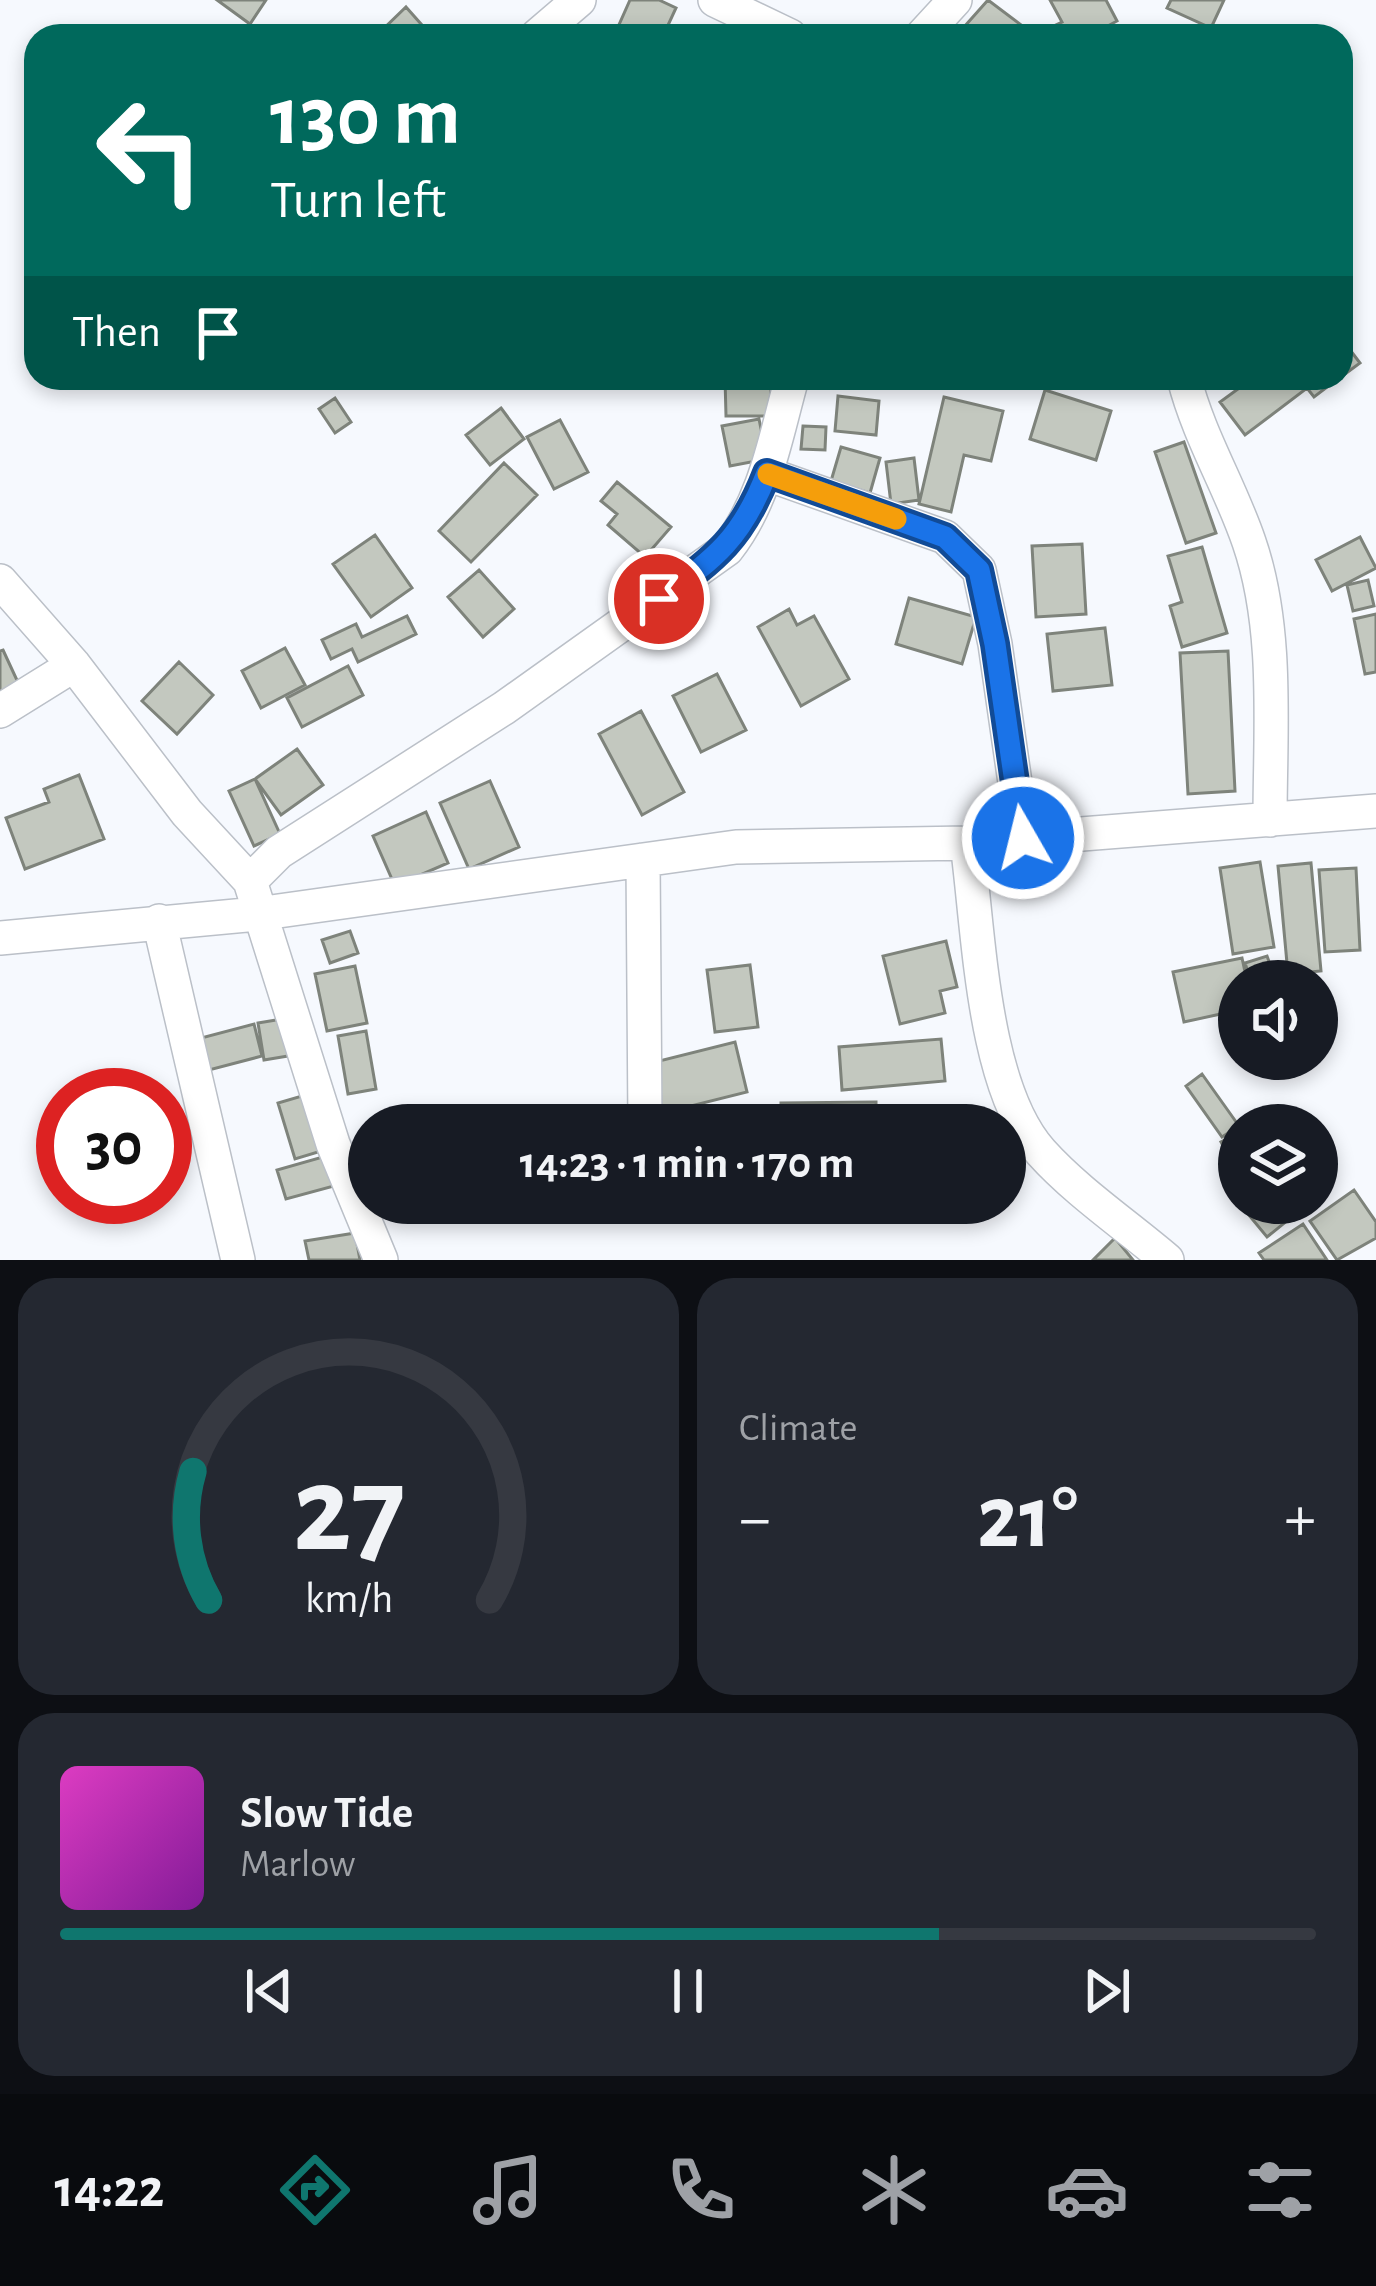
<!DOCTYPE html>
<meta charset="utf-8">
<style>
:root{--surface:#171b24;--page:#242831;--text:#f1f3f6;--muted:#9ea1a6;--line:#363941;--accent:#0f766e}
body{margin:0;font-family:"Alegreya Sans",sans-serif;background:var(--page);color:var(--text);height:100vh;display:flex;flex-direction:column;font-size:45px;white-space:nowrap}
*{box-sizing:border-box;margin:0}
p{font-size:39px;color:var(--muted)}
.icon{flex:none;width:66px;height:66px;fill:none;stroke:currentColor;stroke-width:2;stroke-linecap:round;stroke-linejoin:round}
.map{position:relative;height:1260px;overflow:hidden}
.details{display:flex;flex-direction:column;gap:18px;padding:18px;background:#0d0f14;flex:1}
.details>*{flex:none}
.banner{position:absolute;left:24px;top:24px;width:1329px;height:366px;border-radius:36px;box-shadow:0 6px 18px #0003;background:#00695c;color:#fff;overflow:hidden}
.fabs{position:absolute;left:1218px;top:960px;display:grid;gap:24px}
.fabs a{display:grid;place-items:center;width:120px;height:120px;border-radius:50%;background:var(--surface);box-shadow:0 6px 18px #0003;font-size:60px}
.speed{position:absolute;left:36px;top:1068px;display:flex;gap:24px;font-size:60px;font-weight:700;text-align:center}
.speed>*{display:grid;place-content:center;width:156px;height:156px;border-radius:50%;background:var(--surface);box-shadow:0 6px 18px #0003;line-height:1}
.speed .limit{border:18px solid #d22;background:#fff;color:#111}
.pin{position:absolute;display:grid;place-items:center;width:102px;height:102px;color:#fff;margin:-51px;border:6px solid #fff;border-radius:50%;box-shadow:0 3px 12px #0007}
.me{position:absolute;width:132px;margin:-66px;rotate:352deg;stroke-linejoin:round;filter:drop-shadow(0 0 9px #0008)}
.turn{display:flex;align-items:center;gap:42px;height:252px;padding:0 48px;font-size:54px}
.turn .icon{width:156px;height:156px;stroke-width:2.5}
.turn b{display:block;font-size:84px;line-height:102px}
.then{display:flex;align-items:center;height:114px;padding:0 48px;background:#0003;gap:24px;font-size:45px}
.big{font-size:90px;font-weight:600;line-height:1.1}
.details .card{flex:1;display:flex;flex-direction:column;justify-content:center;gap:18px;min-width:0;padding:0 42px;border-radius:36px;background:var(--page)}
.details .dial{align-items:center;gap:0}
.dial svg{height:312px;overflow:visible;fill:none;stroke:var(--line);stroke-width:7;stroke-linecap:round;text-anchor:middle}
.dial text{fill:var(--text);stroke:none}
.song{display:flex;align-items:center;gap:36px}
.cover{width:144px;height:144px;border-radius:18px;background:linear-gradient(135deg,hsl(310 70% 55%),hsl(290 70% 35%))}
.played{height:12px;border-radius:6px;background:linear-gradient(90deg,var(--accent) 70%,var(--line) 70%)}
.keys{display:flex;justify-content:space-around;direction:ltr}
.heat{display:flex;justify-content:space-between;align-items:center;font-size:66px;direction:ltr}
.details .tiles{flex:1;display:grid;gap:18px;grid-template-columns:1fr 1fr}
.card:last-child{grid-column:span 2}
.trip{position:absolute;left:348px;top:1104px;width:678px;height:120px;border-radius:60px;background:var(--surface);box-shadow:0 6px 18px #0003;font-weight:600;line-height:120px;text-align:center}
.dock{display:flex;height:192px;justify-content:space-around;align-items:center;background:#090b0e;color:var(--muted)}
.dock .icon{width:84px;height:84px}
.dock .current{color:var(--accent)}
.dock b{font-size:54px;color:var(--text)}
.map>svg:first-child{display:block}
.building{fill:#c3c8bf;stroke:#7e837b;stroke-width:3}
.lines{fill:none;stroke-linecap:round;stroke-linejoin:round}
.minor-casing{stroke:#bbc0c8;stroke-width:36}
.minor{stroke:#fff;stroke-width:33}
.route-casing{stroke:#114b97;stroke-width:30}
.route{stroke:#1a73e8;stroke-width:21}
.slow{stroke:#f59e0b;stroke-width:21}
</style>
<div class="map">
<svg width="1376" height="1260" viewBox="0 0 1376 1260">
<rect width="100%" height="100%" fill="#f6f9fe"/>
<path class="building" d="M217 0H266L250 24Z
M630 0H659L676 8 663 36H614Z
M988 0 1025 28 1017 36H956Z
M1050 0H1106L1117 21 1089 36H1062L1056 25 1062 22Z
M1171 0H1224L1211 28 1167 8Z
M406 7 421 24 408 36H376Z
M1341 338 1360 363 1341 377Z
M725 378H771V416H726Z
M1253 378H1339L1314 397 1307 388 1245 435 1220 402Z
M1045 390 1111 411 1096 460 1030 439Z
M838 396 879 401 876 435 835 431Z
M944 397 1003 411 991 461 964 455 951 512 919 504Z
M335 398 351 422 335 433 319 409Z
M501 408 524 439 490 465 466 435Z
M759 419 767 459 730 466 722 426Z
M560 420 588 472 554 489 527 437Z
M803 426 826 427 825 450 801 449Z
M1184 442 1216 533 1186 543 1155 452Z
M841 447 880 458 870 493 831 481Z
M914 458 919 500 891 504 886 462Z
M504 463 537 495 471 562 439 531Z
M617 482 671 527 645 557 608 525 617 514 601 501Z
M375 535 412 588 371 617 333 564Z
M1360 537 1376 568 1332 591 1316 560Z
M1082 544 1086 614 1036 617 1032 546Z
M1202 547 1227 633 1182 647 1170 606 1182 602 1168 556Z
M646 551 662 567 649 581 632 565Z
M479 570 514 609 483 637 448 597Z
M1368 580 1374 606 1353 611 1347 585Z
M909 598 976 617 962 664 896 644Z
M789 609 797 625 814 616 849 679 801 706 758 627Z
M1376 614V672L1365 674 1354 619Z
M407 616 416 634 358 662 352 649 331 659 322 640 356 624 362 637Z
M1105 628 1112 685 1053 691 1047 634Z
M285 648 305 685 261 708 242 671Z
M3 650 22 691 0 701V651Z
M1228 651 1235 791 1188 794 1180 653Z
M179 662 213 695 177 734 142 701Z
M348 666 363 695 302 727 287 698Z
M717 674 746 730 701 752 673 696Z
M641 711 684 792 642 815 599 734Z
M297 749 323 785 281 815 255 779Z
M79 775 104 839 25 869 6 818 49 802 44 789Z
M255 779 280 834 254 846 229 791Z
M490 781 519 847 469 869 440 803Z
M426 812 448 863 395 886 373 836Z
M1260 862 1274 947 1233 954 1220 868Z
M1311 863 1321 971 1288 974 1278 866Z
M1356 868 1360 950 1325 952 1319 870Z
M350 931 358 953 330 963 322 940Z
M946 941 957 987 940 991 945 1013 900 1024 883 956Z
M1267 956 1276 981H1251L1245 963Z
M1242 958 1247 981H1239V1010L1184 1022 1173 972Z
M750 965 758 1027 715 1032 707 970Z
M355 966 367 1023 327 1031 315 974Z
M294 1017 300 1054 264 1060 258 1023Z
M254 1024 262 1056 209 1070 201 1038Z
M366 1031 376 1089 348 1094 338 1036Z
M941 1039 945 1081 842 1090 839 1047Z
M735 1042 747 1092 663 1113 651 1063Z
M1202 1074 1239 1126 1222 1137 1186 1086Z
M312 1093 328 1149 295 1159 278 1103Z
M876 1102V1125H781V1103Z
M742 1108 744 1125H681L679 1117Z
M1239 1133V1176L1221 1142Z
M326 1156 334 1186 286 1199 277 1170Z
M1354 1190 1376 1222V1238L1337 1260 1310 1221Z
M1261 1203H1309L1267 1237 1248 1214Z
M1303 1224 1327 1260H1264L1259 1253Z
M355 1233 360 1260H309L305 1241Z
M1115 1238 1133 1260H1093Z"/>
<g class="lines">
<defs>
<path id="minor" d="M715 0 790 36
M537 36 579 0
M922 36 955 0
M1184 378C1199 437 1230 486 1249 542 1279 629 1270 730 1270 820
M767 474 945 537 979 570 995 644 1023 838
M0 581 74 665 187 813 250 881 333 1144 381 1260
M0 711 74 665
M967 843C979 931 982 1086 1041 1152 1077 1192 1126 1225 1167 1260
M643 860 645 1125
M250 881 279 852 504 708 727 549C766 499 775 438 792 378
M159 921 238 1260
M0 938 257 914 736 847 967 843 1376 811"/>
</defs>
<use href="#minor" class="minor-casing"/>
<use href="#minor" class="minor"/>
</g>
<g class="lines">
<defs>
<path id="route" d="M659 599C715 558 741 540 767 473L945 537 979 570 995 644 1023 838"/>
</defs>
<use href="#route" class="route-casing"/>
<use href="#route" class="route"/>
<path class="slow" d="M768 474 896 519"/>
</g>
</svg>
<div class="fabs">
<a><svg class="icon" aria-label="sound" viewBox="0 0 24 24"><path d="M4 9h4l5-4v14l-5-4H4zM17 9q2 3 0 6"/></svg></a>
<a><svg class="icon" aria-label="layers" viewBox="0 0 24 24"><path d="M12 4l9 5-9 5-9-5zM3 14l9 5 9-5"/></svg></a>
</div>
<div class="speed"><div class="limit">30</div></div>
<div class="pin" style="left:659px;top:599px;background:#d93025"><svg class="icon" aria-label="arrive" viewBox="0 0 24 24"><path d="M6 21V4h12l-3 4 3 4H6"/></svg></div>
<svg class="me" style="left:1023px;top:838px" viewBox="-20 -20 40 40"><circle r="17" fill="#1a73e8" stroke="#fff" stroke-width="3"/><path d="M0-11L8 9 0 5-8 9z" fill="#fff"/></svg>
<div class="trip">14:23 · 1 min · 170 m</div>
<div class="banner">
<div class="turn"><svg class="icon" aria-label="left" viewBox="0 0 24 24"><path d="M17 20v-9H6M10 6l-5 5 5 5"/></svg><div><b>130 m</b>Turn left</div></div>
<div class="then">Then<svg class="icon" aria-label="arrive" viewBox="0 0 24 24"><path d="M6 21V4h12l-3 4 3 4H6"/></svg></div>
</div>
</div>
<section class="details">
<div class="tiles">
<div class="card dial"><svg viewBox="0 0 100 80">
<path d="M14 69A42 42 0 1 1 86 69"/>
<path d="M14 69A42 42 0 0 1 10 36" stroke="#0f766e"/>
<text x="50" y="56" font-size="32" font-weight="700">27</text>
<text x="50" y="72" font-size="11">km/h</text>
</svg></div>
<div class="card"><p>Climate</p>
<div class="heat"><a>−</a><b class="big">21°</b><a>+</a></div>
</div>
<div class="card">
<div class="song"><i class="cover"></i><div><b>Slow Tide</b><p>Marlow</p></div></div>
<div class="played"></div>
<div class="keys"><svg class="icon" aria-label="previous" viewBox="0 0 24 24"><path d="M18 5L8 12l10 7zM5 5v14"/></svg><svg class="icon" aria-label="pause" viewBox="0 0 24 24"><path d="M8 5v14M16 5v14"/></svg><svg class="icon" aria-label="next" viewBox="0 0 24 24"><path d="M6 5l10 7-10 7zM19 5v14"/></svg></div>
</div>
</div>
</section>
<nav class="dock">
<b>14:22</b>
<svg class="icon current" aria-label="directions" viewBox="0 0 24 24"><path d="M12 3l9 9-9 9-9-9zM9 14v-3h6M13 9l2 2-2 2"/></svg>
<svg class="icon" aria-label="music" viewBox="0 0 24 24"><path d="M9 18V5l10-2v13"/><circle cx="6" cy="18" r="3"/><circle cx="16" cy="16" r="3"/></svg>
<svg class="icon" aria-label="phone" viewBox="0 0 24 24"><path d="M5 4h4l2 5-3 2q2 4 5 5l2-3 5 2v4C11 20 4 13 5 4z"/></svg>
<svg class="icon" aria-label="climate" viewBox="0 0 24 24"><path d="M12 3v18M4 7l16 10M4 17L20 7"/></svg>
<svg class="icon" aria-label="car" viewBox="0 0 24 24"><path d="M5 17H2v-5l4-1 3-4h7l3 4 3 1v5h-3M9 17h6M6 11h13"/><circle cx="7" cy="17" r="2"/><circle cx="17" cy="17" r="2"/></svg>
<svg class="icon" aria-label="filters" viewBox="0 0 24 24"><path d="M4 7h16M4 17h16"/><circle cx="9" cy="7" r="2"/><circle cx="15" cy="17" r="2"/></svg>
</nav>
